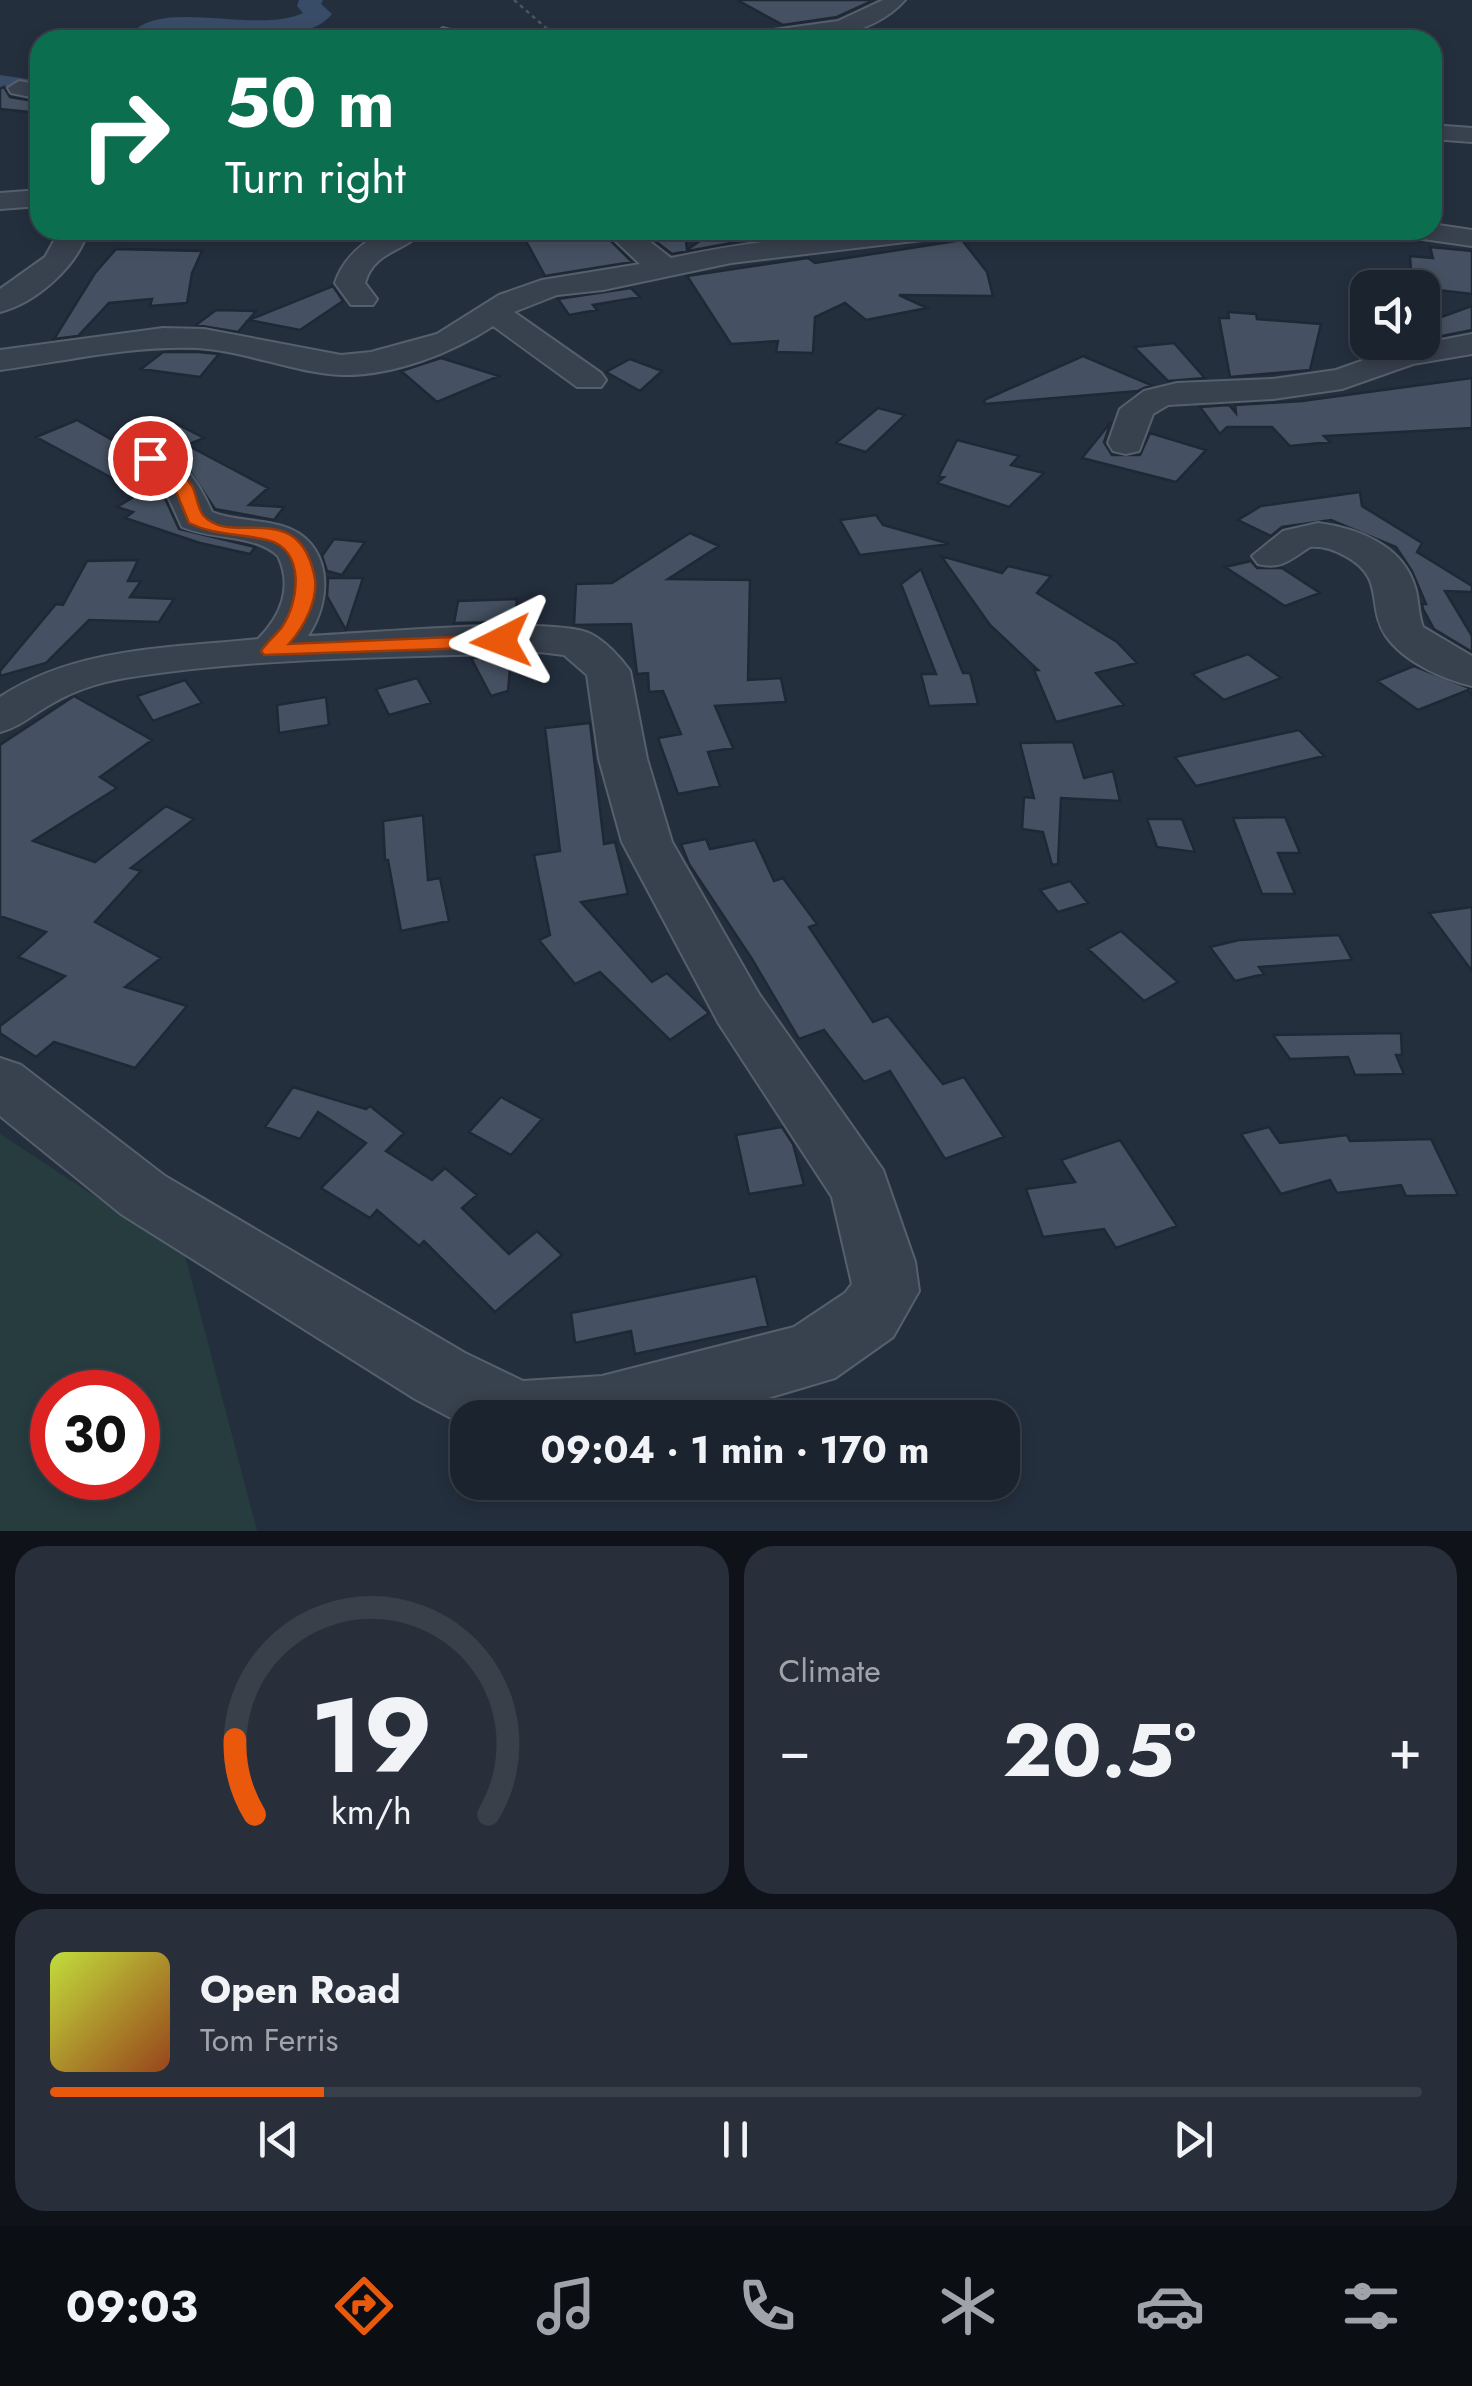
<!DOCTYPE html>
<meta charset="utf-8">
<style>
:root{--surface:#1b232e;--page:#282f3a;--text:#f1f3f6;--muted:#a0a4aa;--line:#39404a;--accent:#ea580c}
body{margin:0;font-family:Jost,sans-serif;background:var(--page);color:var(--text);height:100vh;display:flex;flex-direction:column;font-size:38px;white-space:nowrap}
*{box-sizing:border-box;margin:0}
p{font-size:32px;color:var(--muted)}
.icon{flex:none;width:55px;height:55px;fill:none;stroke:currentColor;stroke-width:2;stroke-linecap:round;stroke-linejoin:round}
.map{position:relative;height:1531px;overflow:hidden}
.side{display:flex;flex-direction:column;gap:15px;padding:15px;background:#0f1319;flex:1}
.side>*{flex:none}
.hud{position:absolute;left:30px;top:30px;width:1412px;height:210px;border-radius:30px;box-shadow:0 5px 15px #0003,0 0 0 2px var(--line);background:#0b6e4f;color:#fff;overflow:hidden}
.controls{position:absolute;left:1350px;top:270px;display:grid;gap:20px}
.controls a{display:grid;place-items:center;width:90px;height:90px;border-radius:20px;background:var(--surface);box-shadow:0 5px 15px #0003,0 0 0 2px var(--line);font-size:50px}
.speed{position:absolute;left:30px;top:1370px;display:flex;gap:20px;font-size:50px;font-weight:700;text-align:center}
.speed>*{display:grid;place-content:center;width:130px;height:130px;border-radius:50%;background:var(--surface);box-shadow:0 5px 15px #0003,0 0 0 2px var(--line);line-height:1}
.speed .limit{border:15px solid #d22;background:#fff;color:#111}
.pin{position:absolute;display:grid;place-items:center;width:85px;height:85px;color:#fff;margin:-42px;border:5px solid #fff;border-radius:50%;box-shadow:0 2px 10px #0007}
.me{position:absolute;width:110px;margin:-55px;rotate:267deg;stroke-linejoin:round;filter:drop-shadow(0 0 8px #0008)}
.turn{display:flex;align-items:center;gap:35px;height:210px;padding:0 30px;font-size:45px}
.turn .icon{width:130px;height:130px;stroke-width:2.5}
.turn b{display:block;font-size:70px;line-height:85px}
.big{font-size:75px;font-weight:700;line-height:1.1}
.side .widget{flex:1;display:flex;flex-direction:column;justify-content:center;gap:15px;min-width:0;padding:0 35px;border-radius:30px;background:var(--page)}
.side .dial{align-items:center;gap:0}
.dial svg{height:260px;overflow:visible;fill:none;stroke:var(--line);stroke-width:7;stroke-linecap:round;text-anchor:middle}
.dial text{fill:var(--text);stroke:none}
.song{display:flex;align-items:center;gap:30px}
.cover{width:120px;height:120px;border-radius:15px;background:linear-gradient(135deg,hsl(70 70% 55%),hsl(20 70% 35%))}
.played{height:10px;border-radius:5px;background:linear-gradient(90deg,var(--accent) 20%,var(--line) 20%)}
.keys{display:flex;justify-content:space-around;direction:ltr}
.heat{display:flex;justify-content:space-between;align-items:center;font-size:55px;direction:ltr}
.side .tiles{flex:1;display:grid;gap:15px;grid-template-columns:1fr 1fr}
.widget:last-child{grid-column:span 2}
.trip{position:absolute;left:450px;top:1400px;width:570px;height:100px;border-radius:30px;background:var(--surface);box-shadow:0 5px 15px #0003,0 0 0 2px var(--line);font-weight:700;line-height:100px;text-align:center}
.tabs{display:flex;height:160px;justify-content:space-around;align-items:center;background:#0b0e12;color:var(--muted)}
.tabs .icon{width:70px;height:70px}
.tabs .on{color:var(--accent)}
.tabs b{font-size:45px;color:var(--text)}
.map>svg:first-child{display:block}
.green{fill:#263c3f;fill-rule:evenodd}
.lines{fill:none;stroke-linecap:round;stroke-linejoin:round}
.river{fill:#394c67;fill-rule:evenodd}
.building{fill:#455162;stroke:#1f2835;stroke-width:2.5}
.minor-casing{stroke:#565f6c;stroke-width:4}
.path{stroke:#44595c;stroke-width:2.5;stroke-dasharray:4 4;stroke-linecap:butt}
.minor{fill:#38414e;fill-rule:evenodd}
.route{fill:#ea580c;stroke:#983908;stroke-width:2.5}
</style>
<div class="map">
<svg width="1472" height="1531" viewBox="0 0 1472 1531">
<rect width="100%" height="100%" fill="#242f3e"/>
<path class="green" d="M0 1134 185 1255 257 1531H0ZM52 1392H138V1478H52Z"/>
<g class="lines">
<path class="river" d="M299 0H323L321 4 332 14C297 55 210 19 163 33L169 40H142L135 30C168 0 259 34 303 13L297 6Z
M0 75 40 81V97L0 91Z"/>
</g>
<path class="building" d="M737 0H874L837 17 783 25Z
M4 87 10 97 40 102V113L0 109V89Z
M520 230H600L632 262 545 276Z
M641 230H685L687 250 715 230H757L742 241 672 254Z
M962 240 987 272 993 296 899 295 927 308 866 320 845 303 815 317 813 353 776 352 778 341 731 344 687 276 808 258 815 263Z
M1430 247 1472 251V294L1412 287 1410 256 1433 258Z
M116 249 202 251 192 273 187 303 150 306 152 299 109 303 78 336 54 339 95 273Z
M333 286 343 301 300 330 249 320Z
M631 288 640 297 593 305 597 310 569 315 558 299Z
M1472 306V330L1422 340V324Z
M216 310 256 311 238 332 196 325Z
M1228 312 1256 314 1257 319 1321 324 1310 370 1230 377 1219 318H1229Z
M1174 343 1203 376 1205 378 1168 381 1134 347Z
M163 352H198L219 354 200 377 141 369Z
M1083 356 1151 385 1138 391 985 404 984 400Z
M441 358 499 376 437 402 401 371Z
M630 359 662 371 640 391 606 372Z
M1472 378V428L1324 436 1330 442 1290 446 1272 427H1227L1220 434 1200 407 1229 405 1236 413 1235 405 1302 401Z
M878 408 905 415 866 452 836 443Z
M77 420 114 441 171 421 204 438 187 445 268 488 249 505 284 507 274 520 215 509 183 461 149 443 134 448 128 458 163 494 179 529 255 547 250 554 200 543 125 518 133 512 117 507 140 493 36 437Z
M1111 422 1104 442 1112 455H1140L1150 433 1206 450 1176 482 1082 458Z
M957 440 1019 456 1011 465 1044 473 1009 507 937 483 944 477 939 476Z
M1360 492 1362 506 1422 543 1417 552 1472 586V592L1445 591 1472 636V652L1434 629 1423 609 1422 604H1426L1412 571 1396 547 1331 520 1282 527 1271 536 1238 520 1261 506Z
M876 515 883 525 950 544 860 555 840 520Z
M690 533 719 546 668 579 750 580 748 680 781 678 786 702 715 706 733 748 708 752 720 786 678 794 658 738 681 734 663 691 649 692 648 673 637 674 631 624 574 625 576 584 612 583Z
M334 539 365 542 342 575 327 571 322 556Z
M941 556 1002 573 1008 566 1051 576 1037 593 1117 642 1137 663 1096 673 1124 705 1056 722 1034 670H1038L990 625Z
M138 560 128 581H141L130 597 174 599 159 622 89 620 46 663 0 676V671L56 604 63 605 87 561Z
M1251 561 1257 568H1282L1320 593 1285 606 1225 567Z
M921 569 963 673H970L978 704 929 706 921 674H936L901 584Z
M328 578H363L346 630 327 596Z
M517 599 515 622 454 623 458 601Z
M1248 654 1281 678 1224 700 1192 674Z
M511 657 508 691 491 696 471 658Z
M1414 666 1472 689V696L1468 690 1418 710 1377 681Z
M417 678 431 703 389 715 376 689Z
M185 680 202 703 153 721 137 696Z
M74 696 152 740 100 777 117 788 33 841 95 862 166 806 194 819 131 868 141 871 95 922 161 958 125 987 187 1006 135 1068 54 1042 36 1057 0 1033V1026L65 976 18 957 46 932 0 916V745Z
M326 697 329 725 279 733 277 705Z
M590 723 604 844 615 842 628 894 581 902 652 982 667 973 709 1013 670 1040 600 972 575 984 539 940 550 935 534 855 560 851 545 728Z
M1299 730 1324 756 1196 786 1175 757Z
M1073 742 1084 778 1113 771 1120 801 1061 798 1058 864 1052 865 1043 832 1022 829 1024 797 1034 798 1020 743Z
M423 815 428 880 440 878 449 921 401 931 388 860H385L383 821Z
M1285 817 1300 853H1278L1295 894H1262L1233 818Z
M1147 819H1182L1195 852 1157 847Z
M706 839 710 849 755 840 774 881 783 878 817 924 809 927 873 1022 888 1016 943 1084 964 1077 1004 1137 945 1159 890 1071 864 1082 824 1030 799 1039 752 959 689 864 681 844Z
M1070 881 1088 903 1058 912 1040 890Z
M1472 907V971L1429 913Z
M1121 931 1178 982 1144 1001 1088 949Z
M1339 935 1352 960 1259 967 1264 974 1235 981 1210 947 1239 940Z
M1401 1033 1402 1055H1396L1404 1074 1355 1075 1348 1057 1290 1059 1273 1035Z
M293 1087 366 1109 370 1106 404 1133 386 1151 432 1180 445 1168 477 1195 462 1208 509 1254 537 1231 562 1255 495 1312 424 1241 419 1246 377 1210 370 1218 321 1188 366 1143 318 1112 300 1139 265 1127Z
M501 1097 542 1119 511 1155 469 1132Z
M782 1127 793 1144 804 1185 749 1194 736 1135Z
M1269 1127 1280 1143 1347 1135 1350 1141 1431 1139 1458 1195 1406 1196 1401 1185 1337 1193 1330 1180 1281 1194 1241 1134Z
M1120 1140 1177 1226 1116 1248 1104 1229 1043 1237 1026 1189 1075 1182 1061 1160Z
M756 1276 768 1326 635 1354 631 1331 575 1343 571 1313Z"/>
<g class="lines">
<defs>
<path id="minor" d="M883 0H905C864 46 788 40 734 40L744 34 838 21Z
M443 28 450 30 458 40H437L433 34Z
M19 81 40 85V99L11 93 8 88Z
M1432 125 1472 128V142L1432 139Z
M40 190V206L0 209V193Z
M1432 224 1472 230V246L1416 238 1402 230H1432Z
M60 230H88C78 266 36 303 0 312V289L45 257Z
M385 230H425C407 251 374 250 365 283L377 299 373 305H351L335 283C343 258 363 242 385 230Z
M604 230H635L671 258C764 238 857 230 953 230L939 238 731 263 603 290 557 295 514 312 601 373 606 380 601 387H577L493 326C452 353 393 376 342 375 294 373 246 351 198 348 133 345 65 361 0 370V350L163 328 204 329 341 355 371 352 437 334 499 295 542 280 640 264Z
M1472 334V354L1413 364 1342 389 1273 399 1168 405 1153 414 1139 451 1126 454 1113 451 1108 443 1120 409 1144 391 1177 383 1273 379 1336 370 1395 349Z
M150 447C181 455 200 484 212 512 234 521 259 519 282 526 333 541 333 599 308 636 359 634 556 615 591 634 605 641 621 658 630 671L647 759 672 842 759 994 883 1170 915 1262 919 1291 893 1337 835 1378 701 1418H468V1427L415 1399 121 1214 0 1116V1058L21 1065 165 1176 465 1353 523 1381 602 1376 794 1327 845 1293 852 1284 832 1197 719 1024 622 842 599 759 587 675 564 655 539 652C402 658 261 656 125 678 101 682 75 690 53 703 34 713 21 727 0 732V697C76 647 170 648 258 639 281 616 293 587 278 556 255 534 212 540 182 527L166 492 132 458 137 450Z
M1318 523C1357 528 1403 545 1415 587 1419 600 1418 614 1423 627L1472 656V686C1443 679 1404 662 1386 636 1366 606 1386 579 1347 557 1335 550 1324 546 1310 547 1291 559 1282 570 1258 564L1252 556 1283 531Z"/>
</defs>
<use href="#minor" class="minor-casing"/>
<path class="path" d="M514 0 560 40"/>
<use href="#minor" class="minor"/>
</g>
<path class="route" d="M150 453C164 457 184 474 192 486 197 495 197 507 203 515 231 548 297 497 314 574 320 598 304 627 289 644L501 635 511 641 501 647 264 655 261 651C267 642 276 635 282 627 300 600 305 549 267 540 239 533 215 536 189 523L175 489 142 458Z"/>
</svg>
<div class="controls">
<a><svg class="icon" aria-label="sound" viewBox="0 0 24 24"><path d="M4 9h4l5-4v14l-5-4H4zM17 9q2 3 0 6"/></svg></a>
</div>
<div class="speed"><div class="limit">30</div></div>
<div class="pin" style="left:150px;top:458px;background:#d93025"><svg class="icon" aria-label="arrive" viewBox="0 0 24 24"><path d="M6 21V4h12l-3 4 3 4H6"/></svg></div>
<svg class="me" style="left:501px;top:641px" viewBox="-20 -20 40 40"><path d="M0-17L14 15 0 8-14 15z" fill="#ea580c" stroke="#fff" stroke-width="4"/></svg>
<div class="trip">09:04 · 1 min · 170 m</div>
<div class="hud">
<div class="turn"><svg class="icon" aria-label="right" viewBox="0 0 24 24"><path d="M7 20v-9h11M14 6l5 5-5 5"/></svg><div><b>50 m</b>Turn right</div></div>
</div>
</div>
<section class="side">
<div class="tiles">
<div class="widget dial"><svg viewBox="0 0 100 80">
<path d="M14 69A42 42 0 1 1 86 69"/>
<path d="M14 69A42 42 0 0 1 8 46" stroke="#ea580c"/>
<text x="50" y="56" font-size="32" font-weight="700">19</text>
<text x="50" y="72" font-size="11">km/h</text>
</svg></div>
<div class="widget"><p>Climate</p>
<div class="heat"><a>−</a><b class="big">20.5°</b><a>+</a></div>
</div>
<div class="widget">
<div class="song"><i class="cover"></i><div><b>Open Road</b><p>Tom Ferris</p></div></div>
<div class="played"></div>
<div class="keys"><svg class="icon" aria-label="previous" viewBox="0 0 24 24"><path d="M18 5L8 12l10 7zM5 5v14"/></svg><svg class="icon" aria-label="pause" viewBox="0 0 24 24"><path d="M8 5v14M16 5v14"/></svg><svg class="icon" aria-label="next" viewBox="0 0 24 24"><path d="M6 5l10 7-10 7zM19 5v14"/></svg></div>
</div>
</div>
</section>
<nav class="tabs">
<b>09:03</b>
<svg class="icon on" aria-label="directions" viewBox="0 0 24 24"><path d="M12 3l9 9-9 9-9-9zM9 14v-3h6M13 9l2 2-2 2"/></svg>
<svg class="icon" aria-label="music" viewBox="0 0 24 24"><path d="M9 18V5l10-2v13"/><circle cx="6" cy="18" r="3"/><circle cx="16" cy="16" r="3"/></svg>
<svg class="icon" aria-label="phone" viewBox="0 0 24 24"><path d="M5 4h4l2 5-3 2q2 4 5 5l2-3 5 2v4C11 20 4 13 5 4z"/></svg>
<svg class="icon" aria-label="climate" viewBox="0 0 24 24"><path d="M12 3v18M4 7l16 10M4 17L20 7"/></svg>
<svg class="icon" aria-label="car" viewBox="0 0 24 24"><path d="M5 17H2v-5l4-1 3-4h7l3 4 3 1v5h-3M9 17h6M6 11h13"/><circle cx="7" cy="17" r="2"/><circle cx="17" cy="17" r="2"/></svg>
<svg class="icon" aria-label="filters" viewBox="0 0 24 24"><path d="M4 7h16M4 17h16"/><circle cx="9" cy="7" r="2"/><circle cx="15" cy="17" r="2"/></svg>
</nav>
